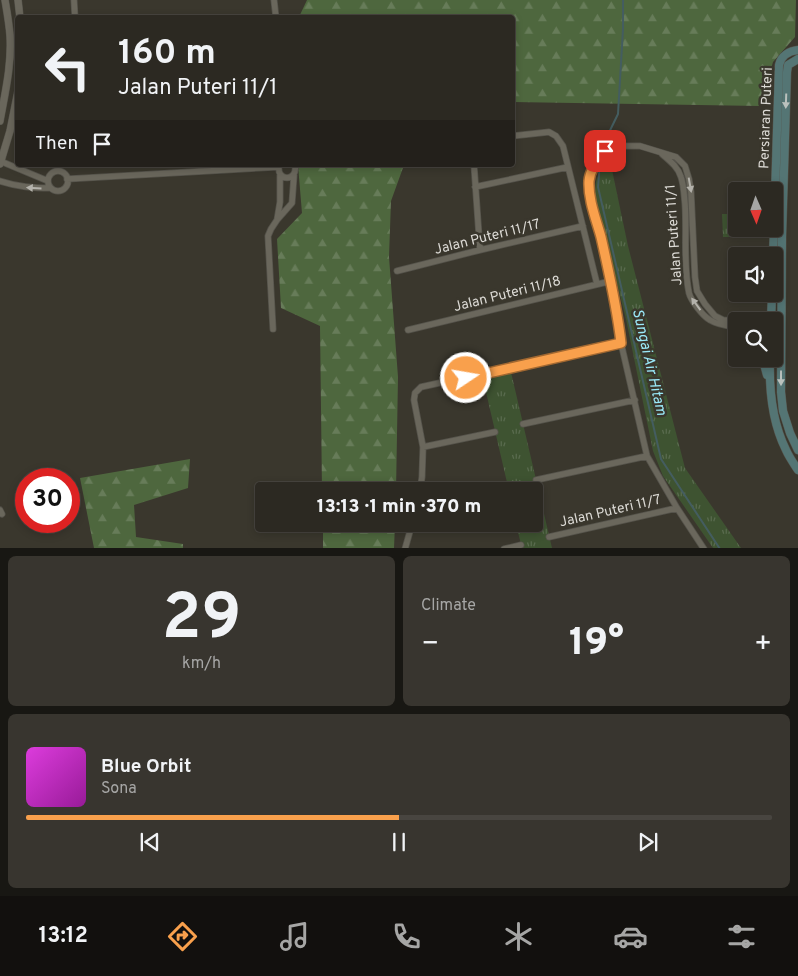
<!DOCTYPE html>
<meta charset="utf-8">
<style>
:root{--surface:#2c2922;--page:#38352f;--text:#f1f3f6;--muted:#a6a6a5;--line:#484540;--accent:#f9a04c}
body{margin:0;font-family:Overpass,sans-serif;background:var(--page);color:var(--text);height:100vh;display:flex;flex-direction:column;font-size:19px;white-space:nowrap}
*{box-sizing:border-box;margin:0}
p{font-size:16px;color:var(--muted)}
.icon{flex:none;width:28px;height:28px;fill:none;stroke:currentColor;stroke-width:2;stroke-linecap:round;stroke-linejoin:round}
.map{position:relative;height:548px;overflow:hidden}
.details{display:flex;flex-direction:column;gap:8px;padding:8px;background:#181713;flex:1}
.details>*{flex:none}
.hud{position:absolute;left:15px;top:15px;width:500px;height:152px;border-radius:5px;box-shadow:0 2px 8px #0003,0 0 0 1px var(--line);background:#2c2922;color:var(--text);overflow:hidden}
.needle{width:32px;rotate:178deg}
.fabs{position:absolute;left:728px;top:182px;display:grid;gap:10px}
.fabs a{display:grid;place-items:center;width:55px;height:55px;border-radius:5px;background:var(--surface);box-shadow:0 2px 8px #0003,0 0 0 1px var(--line);font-size:25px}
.speed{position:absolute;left:15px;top:468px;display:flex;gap:10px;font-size:25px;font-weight:700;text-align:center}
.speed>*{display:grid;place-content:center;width:65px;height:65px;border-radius:50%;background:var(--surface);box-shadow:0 2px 8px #0003,0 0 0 1px var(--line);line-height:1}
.speed .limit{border:8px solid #d22;background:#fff;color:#111}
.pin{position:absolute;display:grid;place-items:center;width:42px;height:42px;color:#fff;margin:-21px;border-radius:10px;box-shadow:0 2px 8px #0006}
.me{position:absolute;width:55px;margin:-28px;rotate:78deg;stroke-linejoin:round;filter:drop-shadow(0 0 4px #0008)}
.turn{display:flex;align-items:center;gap:18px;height:105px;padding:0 20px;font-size:22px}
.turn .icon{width:65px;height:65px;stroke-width:2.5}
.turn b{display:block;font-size:35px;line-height:42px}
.then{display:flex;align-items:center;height:48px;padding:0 20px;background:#0003;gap:10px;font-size:19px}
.big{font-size:38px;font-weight:800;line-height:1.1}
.details .widget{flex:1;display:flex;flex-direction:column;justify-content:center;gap:8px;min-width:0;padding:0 18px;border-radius:8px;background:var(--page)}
.details .dial{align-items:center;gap:0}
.dial b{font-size:65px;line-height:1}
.song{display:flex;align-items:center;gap:15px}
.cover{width:60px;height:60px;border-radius:8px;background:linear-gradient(135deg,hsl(300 70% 55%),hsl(300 70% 35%))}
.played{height:5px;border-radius:2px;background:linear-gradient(90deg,var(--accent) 50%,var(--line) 50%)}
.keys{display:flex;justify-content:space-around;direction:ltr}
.heat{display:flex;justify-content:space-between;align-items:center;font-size:28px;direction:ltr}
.details .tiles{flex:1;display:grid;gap:8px;grid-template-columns:1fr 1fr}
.widget:last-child{grid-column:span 2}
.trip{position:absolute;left:255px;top:482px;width:288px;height:50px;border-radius:5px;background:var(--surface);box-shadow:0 2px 8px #0003,0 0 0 1px var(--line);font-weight:800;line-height:50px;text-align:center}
.tab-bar{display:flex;height:80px;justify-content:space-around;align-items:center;background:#12100e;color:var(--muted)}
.tab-bar .icon{width:35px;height:35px}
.tab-bar .on{color:var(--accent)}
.tab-bar b{font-size:22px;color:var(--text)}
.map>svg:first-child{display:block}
.grass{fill:url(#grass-tufts)}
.forest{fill:url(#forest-firs)}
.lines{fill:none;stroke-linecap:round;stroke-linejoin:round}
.stream{stroke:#445d60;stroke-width:2}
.minor-casing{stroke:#55534b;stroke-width:7}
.tertiary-casing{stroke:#55534b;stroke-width:8}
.secondary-casing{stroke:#55534b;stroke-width:9}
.minor{stroke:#6a675c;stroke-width:5.5}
.tertiary{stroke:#6a675c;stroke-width:7}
.secondary{stroke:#547574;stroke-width:8}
.oneway{fill:#bac1bd}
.oneway2{fill:#b4b2ab}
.route-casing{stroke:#a26831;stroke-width:12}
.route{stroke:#f9a04c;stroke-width:9}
.labels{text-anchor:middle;stroke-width:5;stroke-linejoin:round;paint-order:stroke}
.street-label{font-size:14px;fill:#dcdad5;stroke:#3a372d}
.water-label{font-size:15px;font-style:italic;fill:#9ae9f8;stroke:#3a372d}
</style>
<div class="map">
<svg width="798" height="549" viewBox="0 0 798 549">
<defs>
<pattern id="grass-tufts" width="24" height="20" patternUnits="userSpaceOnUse" patternTransform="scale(1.25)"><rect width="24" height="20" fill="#3e5331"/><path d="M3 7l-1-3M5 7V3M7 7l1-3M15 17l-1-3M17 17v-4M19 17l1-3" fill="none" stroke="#596b4e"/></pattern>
<pattern id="forest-firs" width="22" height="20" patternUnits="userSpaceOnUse" patternTransform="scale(1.25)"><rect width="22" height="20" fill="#4e673e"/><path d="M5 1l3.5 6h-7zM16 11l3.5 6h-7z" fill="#677c59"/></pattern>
</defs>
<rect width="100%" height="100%" fill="#3a372d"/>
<path class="grass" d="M611 165 628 246 685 468 741 548H713L663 476 653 451 626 319 595 196C596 180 595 173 611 165Z
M722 214H736V229H744V237H723Z
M510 368 552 548H522L516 524H534V491H509L482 375Z"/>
<path class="forest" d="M307 0H796L795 37 773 62 760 106 513 102 512 18 299 17Z
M298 165H404L391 201 389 257 398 377 396 491H322L320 326 281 308 277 239 302 213Z
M190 459 188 488 134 505 136 537 183 544V548H94L80 478Z
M323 524H395L394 548H323Z"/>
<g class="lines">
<path class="stream" d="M600 151 618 114 623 29V0
M600 164 598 187 661 459 720 549"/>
<defs>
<path id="minor" d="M74 0 75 18
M274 0 276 18
M512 136 549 132 556 136 563 146 597 284
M662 154C670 161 678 167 681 177 684 186 684 195 685 204 687 233 683 265 689 293 691 301 703 316 710 320 718 325 728 326 736 327
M0 161 48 181
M279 165C276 182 298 182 295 165
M474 165 480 250
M48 181a10 10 0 1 1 20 0a10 10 0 1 1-20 0Z
M280 175V202L277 220 292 203 294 175
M67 179 278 167
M0 181C19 187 32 188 51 188
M475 187 568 167
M397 271 480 250 583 226
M273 329 268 236 271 229 277 220
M408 330 611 281
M523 424 635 400
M423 447 495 432
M536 480 647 456
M420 491 422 477 423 447 414 400 415 393 421 387 621 343
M489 491 508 487
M0 510 2 514
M549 537 677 508
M405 549 412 524
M504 549 521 545
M704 549 677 508 647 456 621 343 618 315 611 281 591 197 589 179 596 161 605 151 617 146H640L676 157 685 166 689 179 691 192 695 277 697 291 705 304 715 316 723 320 740 321"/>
<path id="tertiary" d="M18 0 20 18
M0 121C5 93 12 64 10 35 9 23 7 12 5 0
M0 164 10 131 18 91"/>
<path id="secondary" d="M798 59 788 65 787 72 782 237 781 392 783 411 790 433 798 450
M774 228 779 65C781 56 789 51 798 50
M773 256 774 229
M771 321 772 294
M764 359V364L767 375
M770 359C769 390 772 422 786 450 789 457 794 464 798 470"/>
</defs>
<use href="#minor" class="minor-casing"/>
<use href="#tertiary" class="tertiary-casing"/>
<use href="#secondary" class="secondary-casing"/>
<use href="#minor" class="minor"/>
<use href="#tertiary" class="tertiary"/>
<use href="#secondary" class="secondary"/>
</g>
<defs><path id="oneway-solid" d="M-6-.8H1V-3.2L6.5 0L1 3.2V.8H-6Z" transform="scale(1.25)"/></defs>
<g class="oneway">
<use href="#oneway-solid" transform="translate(786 101) rotate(92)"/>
<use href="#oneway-solid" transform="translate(781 378) rotate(90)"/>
</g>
<g class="oneway2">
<use href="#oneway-solid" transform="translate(690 185) rotate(80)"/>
<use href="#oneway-solid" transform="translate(34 188) rotate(-177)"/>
<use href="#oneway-solid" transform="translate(696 304) rotate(-126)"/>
</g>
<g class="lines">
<defs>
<path id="route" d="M466 378 621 343C617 307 609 272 601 237 596 219 588 199 589 181 590 169 598 159 605 151"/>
</defs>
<use href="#route" class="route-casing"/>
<use href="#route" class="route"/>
</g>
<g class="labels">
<g class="street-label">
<text transform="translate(765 118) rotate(-88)" y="5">Persiaran Puteri</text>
<text transform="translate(673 235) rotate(-94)" y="5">Jalan Puteri 11/1</text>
<text transform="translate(487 236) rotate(-14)" y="5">Jalan Puteri 11/17</text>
<text transform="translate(507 293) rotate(-14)" y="5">Jalan Puteri 11/18</text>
<text transform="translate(610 510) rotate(-13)" y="5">Jalan Puteri 11/7</text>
</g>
<g class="water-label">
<text transform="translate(650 362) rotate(77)" y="5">Sungai Air Hitam</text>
</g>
</g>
</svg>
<div class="fabs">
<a><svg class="needle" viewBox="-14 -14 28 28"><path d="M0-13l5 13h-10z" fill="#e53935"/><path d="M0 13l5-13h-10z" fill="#a6a6a5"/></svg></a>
<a><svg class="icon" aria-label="sound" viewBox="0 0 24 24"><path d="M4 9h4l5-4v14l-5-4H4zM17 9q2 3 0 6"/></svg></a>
<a><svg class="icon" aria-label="search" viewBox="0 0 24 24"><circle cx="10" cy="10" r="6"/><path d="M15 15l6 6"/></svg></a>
</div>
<div class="speed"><div class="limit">30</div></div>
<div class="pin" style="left:605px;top:151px;background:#d93025"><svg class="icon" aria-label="arrive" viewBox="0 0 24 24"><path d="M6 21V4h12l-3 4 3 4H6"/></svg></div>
<svg class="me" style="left:466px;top:378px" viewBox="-20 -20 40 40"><circle r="17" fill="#f9a04c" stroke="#fff" stroke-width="3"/><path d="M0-11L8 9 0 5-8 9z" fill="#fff"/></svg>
<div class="trip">13:13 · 1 min · 370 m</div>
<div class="hud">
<div class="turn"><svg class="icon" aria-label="left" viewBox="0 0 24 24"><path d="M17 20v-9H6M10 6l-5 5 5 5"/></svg><div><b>160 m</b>Jalan Puteri 11/1</div></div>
<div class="then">Then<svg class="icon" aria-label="arrive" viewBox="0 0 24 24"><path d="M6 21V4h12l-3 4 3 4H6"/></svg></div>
</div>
</div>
<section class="details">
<div class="tiles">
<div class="widget dial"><b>29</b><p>km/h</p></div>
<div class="widget"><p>Climate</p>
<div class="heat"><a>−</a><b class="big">19°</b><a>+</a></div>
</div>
<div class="widget">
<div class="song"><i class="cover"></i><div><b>Blue Orbit</b><p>Sona</p></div></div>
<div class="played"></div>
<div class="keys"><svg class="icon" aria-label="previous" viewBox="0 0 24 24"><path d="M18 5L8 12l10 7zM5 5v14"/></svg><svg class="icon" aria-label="pause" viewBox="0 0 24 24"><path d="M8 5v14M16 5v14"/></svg><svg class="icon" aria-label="next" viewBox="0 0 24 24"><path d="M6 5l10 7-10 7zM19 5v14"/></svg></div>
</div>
</div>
</section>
<nav class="tab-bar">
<b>13:12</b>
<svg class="icon on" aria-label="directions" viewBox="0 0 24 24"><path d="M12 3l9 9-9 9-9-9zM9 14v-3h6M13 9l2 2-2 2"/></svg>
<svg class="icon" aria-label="music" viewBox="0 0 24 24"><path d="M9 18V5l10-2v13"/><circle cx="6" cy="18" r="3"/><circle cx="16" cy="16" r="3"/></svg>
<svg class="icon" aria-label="phone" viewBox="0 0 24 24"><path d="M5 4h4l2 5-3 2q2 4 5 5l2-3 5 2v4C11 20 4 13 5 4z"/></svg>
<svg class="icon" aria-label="climate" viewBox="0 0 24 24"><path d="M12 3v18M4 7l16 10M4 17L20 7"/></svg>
<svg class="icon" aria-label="car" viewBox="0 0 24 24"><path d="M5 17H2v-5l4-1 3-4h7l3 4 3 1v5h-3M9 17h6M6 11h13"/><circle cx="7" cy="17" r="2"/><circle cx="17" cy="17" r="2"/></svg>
<svg class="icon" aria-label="filters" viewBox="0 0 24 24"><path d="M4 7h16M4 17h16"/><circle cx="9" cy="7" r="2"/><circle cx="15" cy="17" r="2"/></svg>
</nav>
